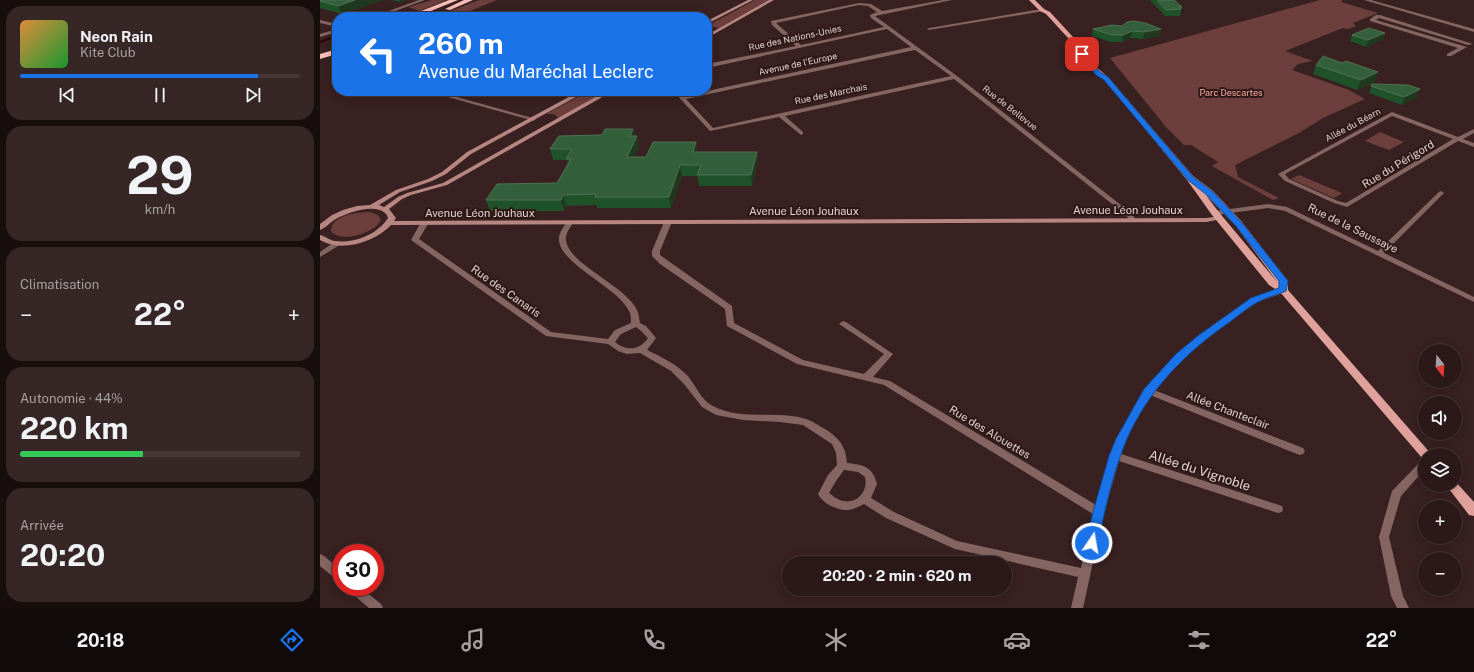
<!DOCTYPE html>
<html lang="fr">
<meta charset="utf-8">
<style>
:root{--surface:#2a1918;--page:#362625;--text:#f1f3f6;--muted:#a5a0a2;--line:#463837;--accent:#1a73e8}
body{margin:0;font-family:"Public Sans",sans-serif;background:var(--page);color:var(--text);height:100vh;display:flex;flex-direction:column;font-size:15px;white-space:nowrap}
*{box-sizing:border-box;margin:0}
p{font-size:13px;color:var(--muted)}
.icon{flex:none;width:22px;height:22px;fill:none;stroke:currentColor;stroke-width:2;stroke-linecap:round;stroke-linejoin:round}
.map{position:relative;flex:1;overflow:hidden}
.panel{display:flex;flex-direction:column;gap:6px;padding:6px;background:#170e0d;width:320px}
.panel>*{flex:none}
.banner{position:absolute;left:12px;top:12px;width:380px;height:84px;border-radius:16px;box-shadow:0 2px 10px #0003,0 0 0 1px var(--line);background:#1a73e8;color:#fff;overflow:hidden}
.needle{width:26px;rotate:163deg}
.tools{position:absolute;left:1098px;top:344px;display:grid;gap:8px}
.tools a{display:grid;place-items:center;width:44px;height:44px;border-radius:50%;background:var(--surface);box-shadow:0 2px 10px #0003,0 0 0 1px var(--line);font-size:20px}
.speed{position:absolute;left:12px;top:544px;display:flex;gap:8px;font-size:20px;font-weight:700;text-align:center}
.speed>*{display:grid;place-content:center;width:52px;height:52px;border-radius:50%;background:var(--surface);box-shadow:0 2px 10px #0003,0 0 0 1px var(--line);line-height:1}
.speed .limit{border:6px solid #d22;background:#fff;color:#111}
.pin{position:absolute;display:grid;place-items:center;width:34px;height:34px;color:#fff;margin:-17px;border-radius:8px;box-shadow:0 2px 6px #0006}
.me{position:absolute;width:44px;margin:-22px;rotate:12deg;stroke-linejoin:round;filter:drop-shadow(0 0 3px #0008)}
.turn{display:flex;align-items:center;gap:14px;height:84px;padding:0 20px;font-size:18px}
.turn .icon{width:52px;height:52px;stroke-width:2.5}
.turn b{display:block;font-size:28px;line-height:34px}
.big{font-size:30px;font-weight:700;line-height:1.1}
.panel .tile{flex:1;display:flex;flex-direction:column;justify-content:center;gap:6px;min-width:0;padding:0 14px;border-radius:16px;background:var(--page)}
.panel .dial{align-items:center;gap:0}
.dial b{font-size:52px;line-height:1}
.song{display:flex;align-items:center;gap:12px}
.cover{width:48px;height:48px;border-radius:6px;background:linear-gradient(135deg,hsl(30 70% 55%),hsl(130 70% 35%))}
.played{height:4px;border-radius:2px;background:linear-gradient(90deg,var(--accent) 85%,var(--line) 85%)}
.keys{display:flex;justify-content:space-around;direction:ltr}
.heat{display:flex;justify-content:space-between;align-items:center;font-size:22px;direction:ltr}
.charge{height:6px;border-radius:3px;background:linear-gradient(90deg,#34c759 44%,var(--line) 0)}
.trip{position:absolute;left:462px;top:556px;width:230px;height:40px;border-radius:20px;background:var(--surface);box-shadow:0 2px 10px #0003,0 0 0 1px var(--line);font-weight:700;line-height:40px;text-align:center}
.tab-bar{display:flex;height:64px;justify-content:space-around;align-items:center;background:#110a0a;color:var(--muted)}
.tab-bar .icon{width:28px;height:28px}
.tab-bar .active{color:var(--accent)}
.tab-bar b{font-size:18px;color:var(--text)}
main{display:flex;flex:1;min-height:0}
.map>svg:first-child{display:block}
.green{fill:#6c3f3c}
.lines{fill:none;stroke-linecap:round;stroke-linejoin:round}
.stream{stroke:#310406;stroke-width:2}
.street{fill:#846562;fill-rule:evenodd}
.secondary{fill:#b88682;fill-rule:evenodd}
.primary{fill:#e0a09b;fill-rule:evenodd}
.highway{fill:#fabcb7;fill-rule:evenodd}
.wall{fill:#1f5229}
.shaded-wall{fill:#20381e}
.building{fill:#345f3b;stroke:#4f7152}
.route{fill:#1a73e8;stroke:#114b97}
.labels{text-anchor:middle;stroke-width:4;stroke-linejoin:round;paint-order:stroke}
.far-street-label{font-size:9px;fill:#e1d1cf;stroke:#2e1816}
.far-park-label{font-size:9px;fill:#fbaaa4;stroke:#2e1816}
.street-label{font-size:11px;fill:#e1d1cf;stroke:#2e1816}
.near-street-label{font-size:13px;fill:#e1d1cf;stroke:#2e1816}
</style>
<main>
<section class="panel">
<div class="tile">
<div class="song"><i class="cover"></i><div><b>Neon Rain</b><p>Kite Club</p></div></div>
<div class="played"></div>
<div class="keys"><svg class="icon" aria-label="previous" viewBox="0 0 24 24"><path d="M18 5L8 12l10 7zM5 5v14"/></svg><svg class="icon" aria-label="pause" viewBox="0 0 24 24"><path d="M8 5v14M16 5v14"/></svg><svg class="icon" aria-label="next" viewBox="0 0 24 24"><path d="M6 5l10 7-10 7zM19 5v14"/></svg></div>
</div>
<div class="tile dial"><b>29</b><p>km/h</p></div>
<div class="tile"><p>Climatisation</p>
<div class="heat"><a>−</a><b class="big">22°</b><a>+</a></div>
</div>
<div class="tile"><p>Autonomie · 44%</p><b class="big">220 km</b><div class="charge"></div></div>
<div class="tile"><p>Arrivée</p><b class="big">20:20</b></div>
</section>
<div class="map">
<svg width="1154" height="608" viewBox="0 0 1154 608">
<rect width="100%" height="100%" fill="#382120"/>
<path class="green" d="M112 0H126L100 11 88 7Z
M159 0H177L135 17H115Z
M435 0H449L399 28 387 26Z
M1000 0H1022L1021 2 1058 13 1033 23 1036 26 1028 29 1023 28 965 51 993 61 978 64 972 70 1029 90 1045 99 1003 118 979 133 915 165 918 177 959 198 953 200 892 166 898 162 871 145H864L846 127 790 58Z
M269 91H287L239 118 234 114H226Z
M1060 132 1084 142 1069 150 1045 141Z
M979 175 1022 193 1014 198 971 179Z
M50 212 58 215 61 220C55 233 21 244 11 231 11 215 38 212 50 212Z"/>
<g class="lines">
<path class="stream" d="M72 17 83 13
M0 42 17 36"/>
<path class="street" d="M99 0H105L59 17H52Z
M623 0H632L555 16 637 76 811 213 817 221 815 222H811L806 215 634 79 465 116 483 132V134L481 135 459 117 390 131 353 91H359L364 96 591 47 567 29 387 68V64L476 46 452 25 451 21 539 3 551 4 562 11ZM539 5 548 6 557 12 550 15 551 18 564 27 481 45 456 23ZM595 50 631 76 393 128 366 99Z
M1044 0H1051L1154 29V32Z
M722 9 724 10V11L609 30 607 29 609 28Z
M1056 15H1060L1153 44 1148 45 1059 18 1056 20 1147 47 1131 56H1127V54L1138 48 1050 21V19Z
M0 20 17 24V27L0 23Z
M17 29V32L0 37V34Z
M106 91H115L216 119 213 121 211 120Z
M1072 112 1138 137 1154 129V133L1143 139 1154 143V147L1138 141 1027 207 1014 203 965 181 958 174ZM1072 116 1133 139 1026 203 1018 201 969 179 965 174Z
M1121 191 1124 193 1064 253 1154 297V302L965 211 948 208 895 215 892 213 895 211 948 204 967 207 1058 251 1119 192Z
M348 220 352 222 340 251V255L412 306 414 323 483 360 544 374 564 354 519 324 523 321 526 322 573 354 553 377 570 381 776 505 796 439 825 389 856 355 879 335 931 298 960 288H966L967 290 966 292 937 302 885 339 862 359 834 390 983 448 985 451 983 454 980 455 977 454 830 395 806 439 801 454 962 506 963 509 962 512 958 513 799 461 784 512 763 608H751L758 577 635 549 566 518 544 504C540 506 534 509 529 510 518 511 503 504 498 494L508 475 517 465 516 453 512 444 483 425 460 422 423 420 396 415 382 407 364 384 351 371 320 353 307 354 298 351 288 344 226 336 91 240 101 222H107L108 224 99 239 231 332 288 339 295 330 311 323C311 319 311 314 309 311 298 287 237 263 239 238 239 233 244 226 247 222H251L253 223C250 228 245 234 246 240 248 264 305 285 317 310 319 314 319 319 320 323L326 326 336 338 327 350C342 357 356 364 368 376 376 386 381 400 393 406 421 421 456 410 486 419 493 421 499 426 505 429 519 438 526 446 527 463 544 465 552 466 557 484L551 498 574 512 637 541 761 568 773 514 564 385 477 364 407 326 405 309 340 264 332 256V251L344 222ZM316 327 320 330 328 338C319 351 306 351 295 342L301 334ZM524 470 538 472 545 477C549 492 535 506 520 500 516 499 512 495 509 493L516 481Z
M16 241H19L23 243 0 257V252Z
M1105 459V469L1081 496 1069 537 1083 596 1089 608H1077L1071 596 1059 537 1072 491 1102 460Z
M0 554 4 556 21 570V582L17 580 0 566Z
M26 587H40L61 604 63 608H49L28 590Z"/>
<path class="secondary" d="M428 0H433L387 24V21Z
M449 0H454L387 38V35Z
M260 91H267L151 154 126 174 112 181 80 192 59 205 64 207 78 197 87 193 123 183 286 91H293L127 185 91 195 82 199 69 209 76 218 74 221 887 218 899 216 903 218 901 219 887 222 71 225C55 242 21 253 0 240V235C5 236 9 240 15 241 34 244 58 234 68 218 67 216 67 214 65 213 54 203 26 213 16 219 10 222 6 228 0 230V224L12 215 23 210 37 206 50 205 76 190 108 179 122 172 147 152Z"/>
<path class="primary" d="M709 0H715L724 9 730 12 765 50 769 52V54L766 55 775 66 788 77 873 176 893 191 922 222 968 281V290L1112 455H1105V459L1102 458 960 292 949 285 892 215 867 180 784 79 771 69 759 54 760 51 726 14 720 11ZM885 194 916 226 958 283 898 211Z
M1135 481 1154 502V516L1149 515 1126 485H1135Z"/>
<path class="highway" d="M129 0H138L96 17H86Z
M144 0H153L130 10 125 9Z
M17 49V54L0 59V54Z"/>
</g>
<path class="wall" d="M0 0H63L22 14 0 8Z
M71 0H87L80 2Z
M830 0H854L862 7 860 16H845Z
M802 26 840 36 823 39 811 38 802 42H791L772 36 773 29Z
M1065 33 1063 39 1046 47 1030 41 1032 35Z
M1022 63 1055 82 1037 90 993 74 996 65Z
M1052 84 1097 97 1082 105 1049 93Z
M313 129 315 136H317L319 147 314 157H326L378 152H437L438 162 432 186H379L377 176H362L351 208H277V205L246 206 244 211H170L166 200 237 183 248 164 247 160H233L230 149 282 135Z"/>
<path class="shaded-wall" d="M35 0H63L22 14 18 6Z
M80 0H87L80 2Z
M841 29 840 36 823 39 824 32Z
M812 31 811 38 802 42 803 35Z
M1065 33 1063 39 1046 47 1048 40Z
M1058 72 1055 82 1037 90 1041 80Z
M1100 89 1097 97 1082 105 1084 97Z
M313 129 315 139 310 136Z
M317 136 319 147 309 168 307 157Z
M376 142 378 153 373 152Z
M437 152 438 162 432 186 431 175Z
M360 165 362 176 351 208 349 197Z
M243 195 246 206 244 211 241 200Z"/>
<path class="building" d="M0 0H35L18 6 0 1Z
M837 0H854L862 7H859L861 9 846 10Z
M814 21 825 23 841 29 824 32 812 31 803 35H792L773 29 792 25 802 26 807 22Z
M1049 28 1065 33 1048 40 1032 35Z
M1003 56 1022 63 1026 61 1058 72 1041 80 996 65Z
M1052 84 1088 85 1100 89 1084 97 1051 86Z
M285 129H313L310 136H317L307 157H326L333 142H376L373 152H437L431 175H377L381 165H360L349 197H275L276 194 243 195 241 200H166L177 184 237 183 251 159H246L252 149H230L239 136 282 135Z"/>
<path class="route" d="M760 53H764L780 72 788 77 873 177 893 192 922 223 968 281 966 291C957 295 947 297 938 302 928 307 919 315 911 321 866 352 828 390 806 441 793 473 785 509 778 543L776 546 772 548 768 546 766 543 773 512 789 456 796 439 824 389 856 354 879 335 931 298 959 288V281L916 226 887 195 868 180 784 80 776 75 760 56Z"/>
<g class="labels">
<g class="far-street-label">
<text transform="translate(475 38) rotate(-12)" y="3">Rue des Nations-Unies</text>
<text transform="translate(478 64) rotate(-12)" y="3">Avenue de l'Europe</text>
<text transform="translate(511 94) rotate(-12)" y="3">Rue des Marchais</text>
<text transform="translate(690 108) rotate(38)" y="3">Rue de Bellevue</text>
<text transform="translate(1033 125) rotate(-28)" y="3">Allée du Béarn</text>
</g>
<g class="far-park-label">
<text x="911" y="96">Parc Descartes</text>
</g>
<g class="street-label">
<text transform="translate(1078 164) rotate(-31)" y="4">Rue du Périgord</text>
<text x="808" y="214">Avenue Léon Jouhaux</text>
<text x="484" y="215">Avenue Léon Jouhaux</text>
<text x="160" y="217">Avenue Léon Jouhaux</text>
<text transform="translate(1033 228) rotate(26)" y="4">Rue de la Saussaye</text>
<text transform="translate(186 291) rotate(35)" y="4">Rue des Canaris</text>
<text transform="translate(908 410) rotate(21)" y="4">Allée Chanteclair</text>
<text transform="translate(670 432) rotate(31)" y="4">Rue des Alouettes</text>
</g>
<g class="near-street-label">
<text transform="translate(880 470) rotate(18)" y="5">Allée du Vignoble</text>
</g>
</g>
</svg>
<div class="tools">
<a><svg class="needle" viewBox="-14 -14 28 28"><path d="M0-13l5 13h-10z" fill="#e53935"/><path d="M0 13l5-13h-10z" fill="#a5a0a2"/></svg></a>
<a><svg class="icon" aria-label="sound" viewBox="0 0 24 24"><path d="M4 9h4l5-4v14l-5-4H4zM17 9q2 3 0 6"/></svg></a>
<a><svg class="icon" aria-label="layers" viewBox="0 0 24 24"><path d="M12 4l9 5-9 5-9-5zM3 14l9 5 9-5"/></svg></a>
<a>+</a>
<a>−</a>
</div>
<div class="speed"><div class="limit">30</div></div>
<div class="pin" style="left:762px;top:54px;background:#d93025"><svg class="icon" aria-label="arrive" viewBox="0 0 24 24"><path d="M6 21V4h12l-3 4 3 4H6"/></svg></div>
<svg class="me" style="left:772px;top:543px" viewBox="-20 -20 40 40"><circle r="17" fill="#1a73e8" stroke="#fff" stroke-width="3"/><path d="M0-11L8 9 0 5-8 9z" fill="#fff"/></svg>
<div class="trip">20:20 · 2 min · 620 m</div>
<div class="banner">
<div class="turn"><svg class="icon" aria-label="left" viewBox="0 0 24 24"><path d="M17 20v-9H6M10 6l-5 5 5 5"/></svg><div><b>260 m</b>Avenue du Maréchal Leclerc</div></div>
</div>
</div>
</main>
<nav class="tab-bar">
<b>20:18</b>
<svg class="icon active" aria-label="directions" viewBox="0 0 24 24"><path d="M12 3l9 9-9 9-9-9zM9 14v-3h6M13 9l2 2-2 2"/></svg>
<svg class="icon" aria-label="music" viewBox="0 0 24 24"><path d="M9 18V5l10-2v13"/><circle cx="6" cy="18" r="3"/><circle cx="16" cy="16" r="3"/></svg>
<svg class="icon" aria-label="phone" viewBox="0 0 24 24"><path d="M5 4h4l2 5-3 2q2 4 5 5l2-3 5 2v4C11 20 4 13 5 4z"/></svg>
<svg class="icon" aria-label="climate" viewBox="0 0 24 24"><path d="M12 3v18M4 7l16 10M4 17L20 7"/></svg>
<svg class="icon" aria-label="car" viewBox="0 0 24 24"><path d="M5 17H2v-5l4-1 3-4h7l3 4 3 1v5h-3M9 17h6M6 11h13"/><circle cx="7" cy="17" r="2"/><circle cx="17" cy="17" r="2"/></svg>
<svg class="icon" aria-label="filters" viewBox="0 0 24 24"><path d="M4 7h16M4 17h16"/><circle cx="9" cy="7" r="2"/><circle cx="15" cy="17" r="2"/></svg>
<b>22°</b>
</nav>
